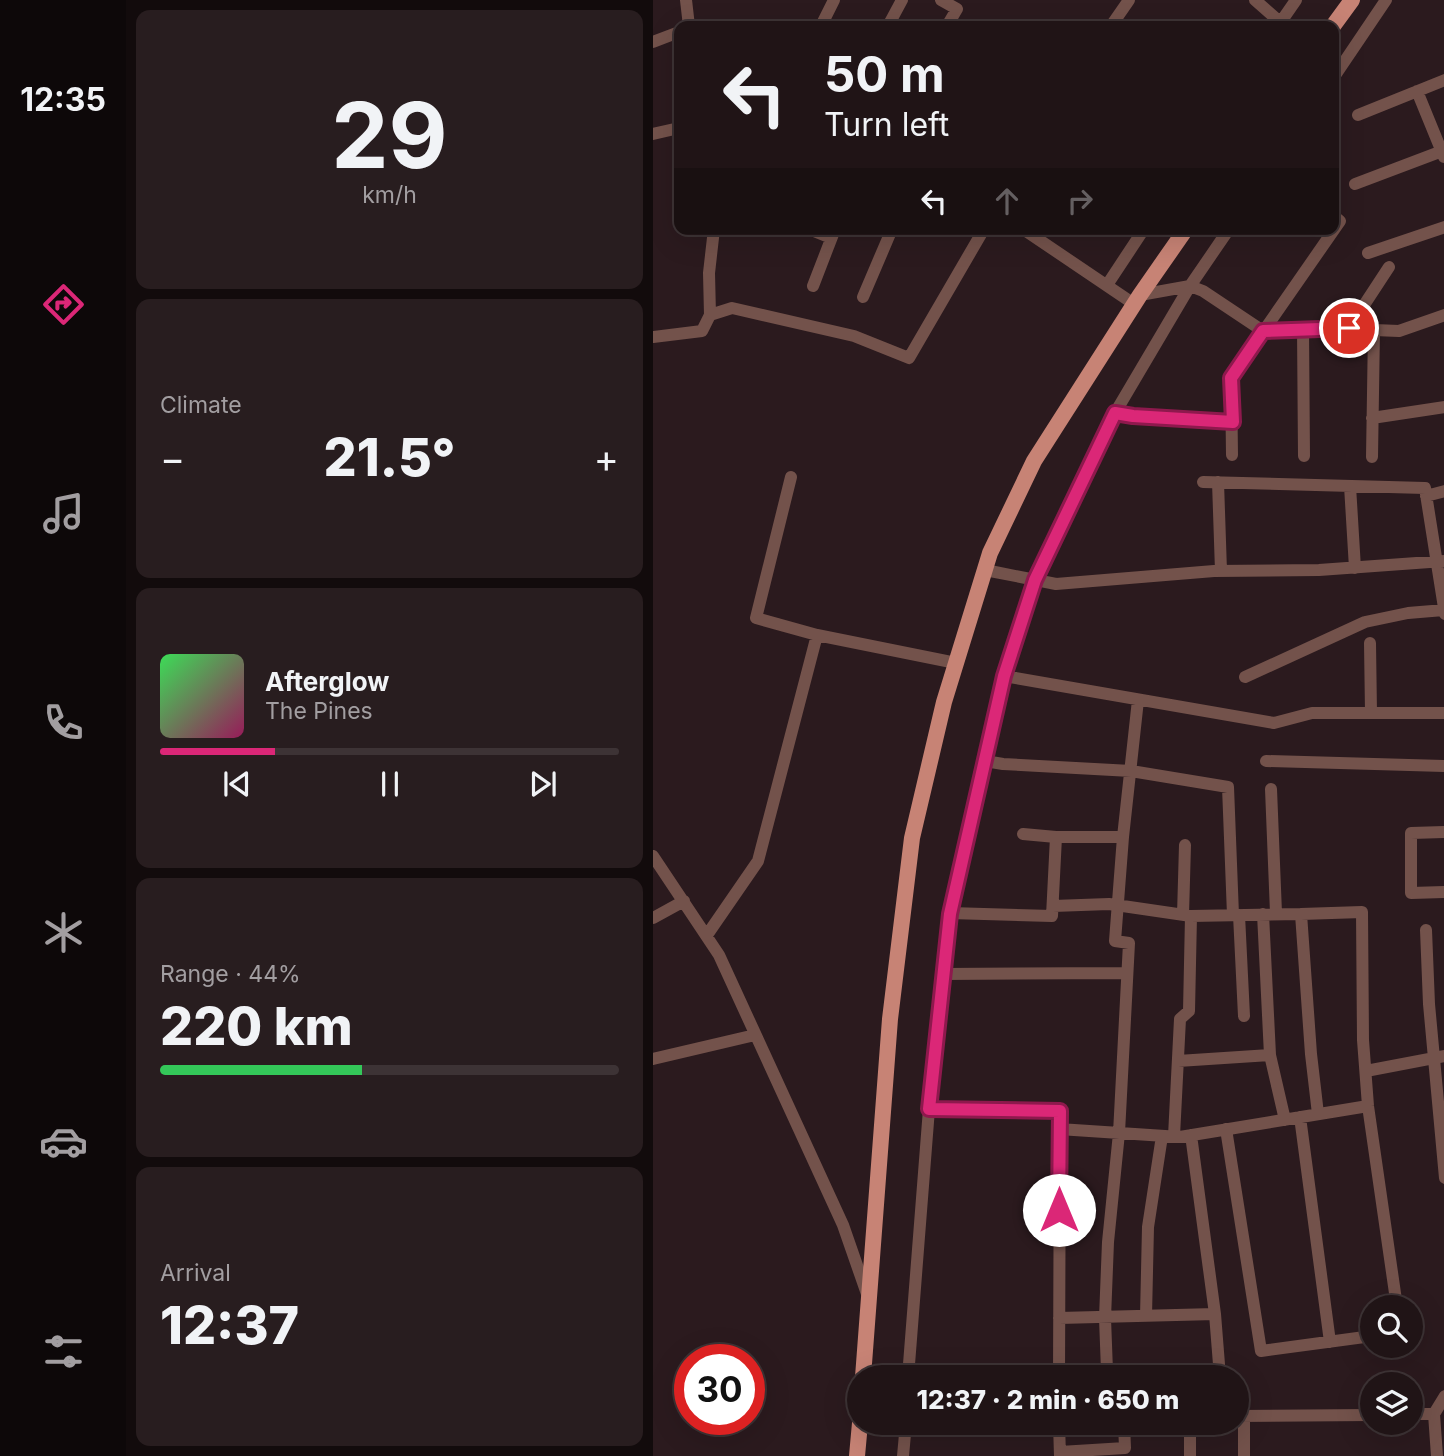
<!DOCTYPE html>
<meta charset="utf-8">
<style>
:root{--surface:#201416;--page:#281d1f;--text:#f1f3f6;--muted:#a29ea1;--line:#3d3335;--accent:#db2777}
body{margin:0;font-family:Inter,sans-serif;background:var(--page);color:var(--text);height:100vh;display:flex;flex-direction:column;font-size:26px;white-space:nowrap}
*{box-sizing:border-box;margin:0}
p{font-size:23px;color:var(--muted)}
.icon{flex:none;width:38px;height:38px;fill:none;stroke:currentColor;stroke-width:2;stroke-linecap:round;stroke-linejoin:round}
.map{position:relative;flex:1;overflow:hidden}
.panel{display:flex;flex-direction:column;gap:10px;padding:10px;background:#120b0c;width:527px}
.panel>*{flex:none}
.guide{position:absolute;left:21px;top:21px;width:665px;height:214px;border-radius:14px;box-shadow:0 7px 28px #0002,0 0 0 2px var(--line);background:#201416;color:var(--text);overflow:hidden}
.fabs{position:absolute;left:707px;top:1295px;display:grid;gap:14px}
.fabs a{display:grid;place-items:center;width:63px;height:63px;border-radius:50%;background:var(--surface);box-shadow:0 7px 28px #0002,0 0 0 2px var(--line);font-size:35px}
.speed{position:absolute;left:21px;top:1344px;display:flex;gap:14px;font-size:35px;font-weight:700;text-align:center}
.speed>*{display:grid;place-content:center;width:91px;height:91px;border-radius:50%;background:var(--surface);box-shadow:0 7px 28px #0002,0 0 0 2px var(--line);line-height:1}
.speed .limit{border:10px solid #d22;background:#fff;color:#111}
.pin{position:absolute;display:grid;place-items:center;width:60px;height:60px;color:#fff;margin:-30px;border:4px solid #fff;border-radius:50%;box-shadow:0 2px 7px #0007}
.me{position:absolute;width:77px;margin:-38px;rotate:0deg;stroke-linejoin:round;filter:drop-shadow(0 0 5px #0008)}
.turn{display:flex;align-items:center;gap:24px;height:147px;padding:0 35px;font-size:32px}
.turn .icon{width:91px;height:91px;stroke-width:2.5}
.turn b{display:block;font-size:49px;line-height:60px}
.lanes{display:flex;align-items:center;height:66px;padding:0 35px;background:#0003;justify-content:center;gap:35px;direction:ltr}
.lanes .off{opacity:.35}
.big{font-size:52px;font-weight:800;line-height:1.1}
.panel .card{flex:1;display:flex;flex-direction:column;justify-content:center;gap:10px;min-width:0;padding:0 24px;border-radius:14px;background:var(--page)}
.panel .dial{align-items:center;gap:0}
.dial b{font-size:91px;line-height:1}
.song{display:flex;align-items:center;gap:21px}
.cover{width:84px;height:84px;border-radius:10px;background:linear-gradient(135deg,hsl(130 70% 55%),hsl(330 70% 35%))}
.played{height:7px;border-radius:4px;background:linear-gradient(90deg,var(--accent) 25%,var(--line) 25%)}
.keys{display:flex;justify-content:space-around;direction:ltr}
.heat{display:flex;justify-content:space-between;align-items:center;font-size:38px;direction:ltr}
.charge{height:10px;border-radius:5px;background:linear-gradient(90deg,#34c759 44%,var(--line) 0)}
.trip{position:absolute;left:194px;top:1365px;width:402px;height:70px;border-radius:35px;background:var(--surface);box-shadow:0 7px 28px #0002,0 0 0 2px var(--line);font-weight:800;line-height:70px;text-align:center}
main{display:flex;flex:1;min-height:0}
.tab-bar{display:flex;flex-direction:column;width:126px;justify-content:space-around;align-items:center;background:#0d0809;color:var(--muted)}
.tab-bar .icon{width:49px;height:49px}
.tab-bar .current{color:var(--accent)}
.tab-bar b{font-size:32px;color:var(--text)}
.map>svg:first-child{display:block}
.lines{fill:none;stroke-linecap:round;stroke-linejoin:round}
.minor{stroke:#73524b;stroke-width:12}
.major{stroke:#c78375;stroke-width:16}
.route-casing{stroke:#8e194d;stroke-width:18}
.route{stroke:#db2777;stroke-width:12}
</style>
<main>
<nav class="tab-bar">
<b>12:35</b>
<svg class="icon current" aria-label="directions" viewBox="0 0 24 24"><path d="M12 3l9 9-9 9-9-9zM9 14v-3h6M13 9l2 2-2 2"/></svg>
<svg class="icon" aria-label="music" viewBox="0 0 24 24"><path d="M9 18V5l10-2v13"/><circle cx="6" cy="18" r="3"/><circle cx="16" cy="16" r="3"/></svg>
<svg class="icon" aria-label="phone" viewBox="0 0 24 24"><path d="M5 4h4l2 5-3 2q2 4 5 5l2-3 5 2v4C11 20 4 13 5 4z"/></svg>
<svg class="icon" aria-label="climate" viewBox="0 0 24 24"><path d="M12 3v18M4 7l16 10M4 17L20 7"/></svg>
<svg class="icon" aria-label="car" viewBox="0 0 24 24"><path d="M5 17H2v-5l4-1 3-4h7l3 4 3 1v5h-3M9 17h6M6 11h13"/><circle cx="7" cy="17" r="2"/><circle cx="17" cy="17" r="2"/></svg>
<svg class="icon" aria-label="filters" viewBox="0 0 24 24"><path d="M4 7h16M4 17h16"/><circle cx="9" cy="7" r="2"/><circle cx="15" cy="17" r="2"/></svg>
</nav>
<section class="panel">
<div class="card dial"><b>29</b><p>km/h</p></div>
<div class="card"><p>Climate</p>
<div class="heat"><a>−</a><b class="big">21.5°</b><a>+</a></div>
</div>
<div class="card">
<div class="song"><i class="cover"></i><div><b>Afterglow</b><p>The Pines</p></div></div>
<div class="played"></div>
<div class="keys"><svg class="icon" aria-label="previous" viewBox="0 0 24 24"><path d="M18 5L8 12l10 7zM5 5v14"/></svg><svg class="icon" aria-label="pause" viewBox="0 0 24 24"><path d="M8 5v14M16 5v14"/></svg><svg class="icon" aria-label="next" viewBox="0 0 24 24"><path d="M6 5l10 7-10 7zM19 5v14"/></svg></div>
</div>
<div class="card"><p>Range · 44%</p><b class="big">220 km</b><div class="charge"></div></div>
<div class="card"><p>Arrival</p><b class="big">12:37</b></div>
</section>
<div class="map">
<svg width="792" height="1456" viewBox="0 0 792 1456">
<rect width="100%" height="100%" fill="#2b1a1e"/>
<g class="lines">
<path class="minor" d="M33 0 36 26
M288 0 304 9 294 26
M602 0 627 22
M168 26 181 0
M235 26 249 0
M458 26 476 0
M625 26 643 0
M0 42 26 32
M681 77 733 0
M764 91 791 157
M705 115 792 80
M0 134 26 128
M702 184 789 151
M156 229 178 238
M370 229 481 304
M715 253 792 227
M454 285 491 229
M160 286 182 229
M487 295 537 286 550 291 610 331 671 328 746 331 792 315
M210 297 239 229
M57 315 79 308 201 336 256 358 331 229
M696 328 736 267
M650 329 651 456
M0 337 49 331 57 315 56 273 61 229
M462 413 480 416 580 422
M719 418 792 407
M579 455 578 378 687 221 681 216
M719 457 721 329
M138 477 103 618 164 635
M550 482 772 488 792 614
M565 482 568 571
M697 486 702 568
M773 496 792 491
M332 570 403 584 561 571 666 570 792 561
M717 643 718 713
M351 676 621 723 659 713H792
M592 677 712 622 755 613 792 610
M332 761 350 764 478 771 575 787 580 915
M613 761 792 766
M618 789 623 913
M792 832 758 833V893L792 892
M370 834 403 837H470
M0 856 66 955 190 1225 214 1294
M400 906 456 904 538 916 648 914 658 1054 665 1114
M297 913 399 916 403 837
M610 914 617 1055 632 1120
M648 914 709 912 710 1040 715 1106 744 1307
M530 915 532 845
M586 915 591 1016
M0 918 31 901
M773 930 776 1004 792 1178
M54 935 105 861 164 635 303 663
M290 974 474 973
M0 1059 102 1035
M525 1061 617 1055
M713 1071 792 1056
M276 1109 407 1111 406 1377
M647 1117 677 1342
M406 1129 527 1137 715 1106
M573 1129 608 1351 719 1336
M538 1135 562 1314 567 1377
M521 1136 527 1019 536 1011 538 916
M493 1316 495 1227 509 1136
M406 1318 562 1314
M454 1371 452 1318 455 1242 466 1133 476 943 462 941 470 837 485 700
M406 1373 566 1369
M255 1377 276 1109 297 913 351 676 382 580 462 413 537 286 576 229
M758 1414H781
M584 1416 719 1415
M591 1416V1456
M406 1423 407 1456
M537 1423V1456
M407 1452 472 1448 471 1423
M250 1456 253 1423
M784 1456 781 1414 792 1396"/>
<path class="major" d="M680 26 699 0
M210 1377 237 1019 259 838 291 702 337 553 381 461 487 295 533 229
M204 1456 207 1423"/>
</g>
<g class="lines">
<defs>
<path id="route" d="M406 1210 407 1111 276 1109 297 914 351 676 382 580 462 413 480 416 580 422 578 378 610 331 696 328"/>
</defs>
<use href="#route" class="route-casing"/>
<use href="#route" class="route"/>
</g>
</svg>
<div class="fabs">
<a><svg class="icon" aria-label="search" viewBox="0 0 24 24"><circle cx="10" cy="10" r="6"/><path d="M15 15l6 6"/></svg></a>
<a><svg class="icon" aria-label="layers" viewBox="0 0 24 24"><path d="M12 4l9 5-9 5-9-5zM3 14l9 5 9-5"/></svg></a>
</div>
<div class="speed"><div class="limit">30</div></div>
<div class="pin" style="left:696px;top:328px;background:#d93025"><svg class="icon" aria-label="arrive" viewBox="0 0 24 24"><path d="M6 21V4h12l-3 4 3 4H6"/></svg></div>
<svg class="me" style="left:406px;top:1210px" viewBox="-20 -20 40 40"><circle r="19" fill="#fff"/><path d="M0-13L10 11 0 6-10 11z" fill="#db2777"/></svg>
<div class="trip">12:37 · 2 min · 650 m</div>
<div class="guide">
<div class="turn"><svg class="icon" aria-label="left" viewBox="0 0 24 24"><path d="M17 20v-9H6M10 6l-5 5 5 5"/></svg><div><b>50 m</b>Turn left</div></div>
<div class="lanes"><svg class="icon" aria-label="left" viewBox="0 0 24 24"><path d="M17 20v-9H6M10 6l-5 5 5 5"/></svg><svg class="icon off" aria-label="ahead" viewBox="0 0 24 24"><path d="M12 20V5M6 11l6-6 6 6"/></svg><svg class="icon off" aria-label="right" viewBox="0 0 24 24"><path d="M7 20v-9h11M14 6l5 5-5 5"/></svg></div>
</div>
</div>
</main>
